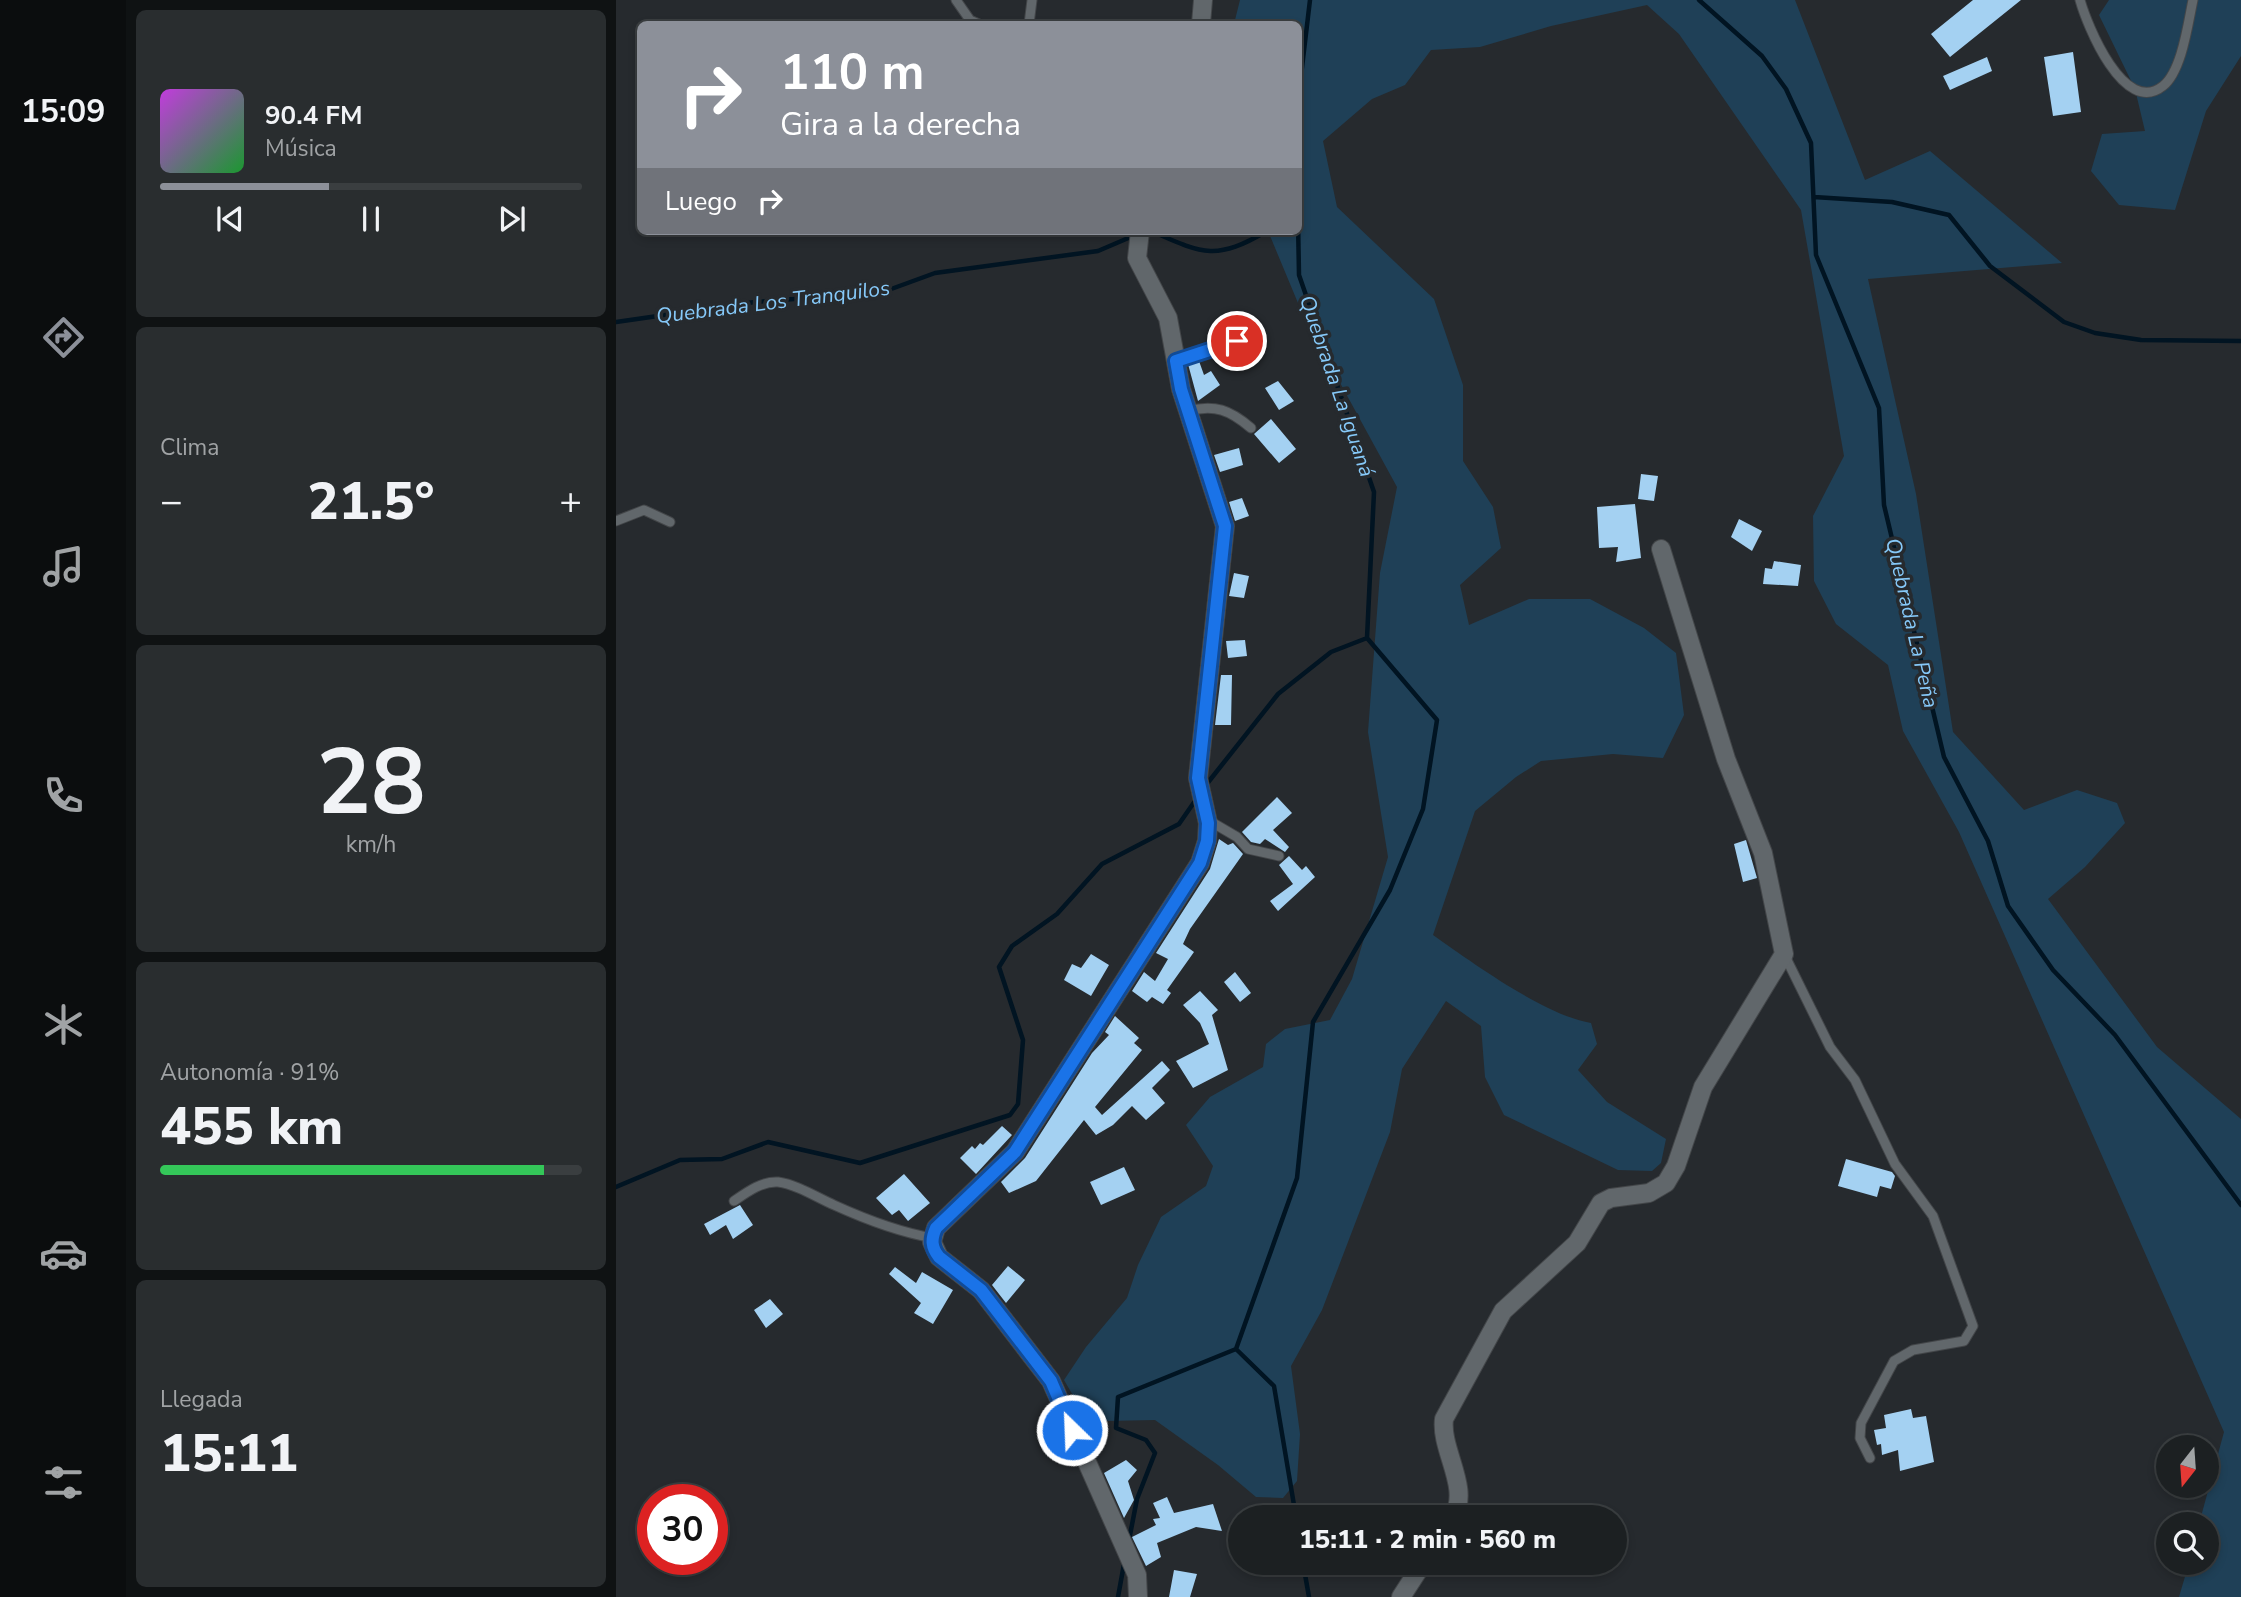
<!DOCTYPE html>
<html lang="es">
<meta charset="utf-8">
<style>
:root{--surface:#1c2022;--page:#292d2f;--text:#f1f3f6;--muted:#a0a3a5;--line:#3a3e40;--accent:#8c9099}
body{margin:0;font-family:"Nunito Sans",sans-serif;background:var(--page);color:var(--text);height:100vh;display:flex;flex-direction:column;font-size:26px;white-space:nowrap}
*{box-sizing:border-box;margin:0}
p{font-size:23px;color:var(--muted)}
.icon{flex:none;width:38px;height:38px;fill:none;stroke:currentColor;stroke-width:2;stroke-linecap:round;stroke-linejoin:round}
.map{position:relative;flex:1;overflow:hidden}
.side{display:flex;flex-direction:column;gap:10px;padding:10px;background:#0f1213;width:490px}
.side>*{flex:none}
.guide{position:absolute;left:21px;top:21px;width:665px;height:214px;border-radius:10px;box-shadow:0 4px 10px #0003,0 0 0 2px var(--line);background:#8c9099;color:#fff;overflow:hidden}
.needle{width:46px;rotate:197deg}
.buttons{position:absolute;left:1540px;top:1435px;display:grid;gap:14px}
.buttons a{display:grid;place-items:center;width:63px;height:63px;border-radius:50%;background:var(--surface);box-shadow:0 4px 10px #0003,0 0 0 2px var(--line);font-size:35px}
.speed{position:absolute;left:21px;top:1484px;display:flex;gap:14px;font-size:35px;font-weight:700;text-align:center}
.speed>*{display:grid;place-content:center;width:91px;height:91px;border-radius:50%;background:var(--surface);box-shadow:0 4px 10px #0003,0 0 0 2px var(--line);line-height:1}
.speed .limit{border:10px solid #d22;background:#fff;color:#111}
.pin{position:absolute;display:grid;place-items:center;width:60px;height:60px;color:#fff;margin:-30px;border:4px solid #fff;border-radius:50%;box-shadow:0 2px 7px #0007}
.me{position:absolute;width:77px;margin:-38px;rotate:336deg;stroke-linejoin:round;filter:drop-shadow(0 0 5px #0008)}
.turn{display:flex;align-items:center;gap:24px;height:147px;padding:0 28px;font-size:32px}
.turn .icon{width:91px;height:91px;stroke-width:2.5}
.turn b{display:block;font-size:49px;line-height:60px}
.then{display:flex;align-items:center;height:66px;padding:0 28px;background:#0003;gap:14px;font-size:26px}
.big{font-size:52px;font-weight:800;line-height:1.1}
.side .tile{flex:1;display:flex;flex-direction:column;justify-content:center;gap:10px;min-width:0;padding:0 24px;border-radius:10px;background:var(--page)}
.side .dial{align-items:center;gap:0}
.dial b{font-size:91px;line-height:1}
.song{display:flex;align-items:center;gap:21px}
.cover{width:84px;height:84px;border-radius:10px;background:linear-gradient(135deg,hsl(290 70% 55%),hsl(130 70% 35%))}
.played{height:7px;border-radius:4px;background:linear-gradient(90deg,var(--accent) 40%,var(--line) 40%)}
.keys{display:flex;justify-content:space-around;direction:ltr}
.heat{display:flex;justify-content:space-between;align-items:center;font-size:38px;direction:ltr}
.charge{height:10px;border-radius:5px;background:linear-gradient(90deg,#34c759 91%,var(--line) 0)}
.trip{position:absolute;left:612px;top:1505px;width:399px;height:70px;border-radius:35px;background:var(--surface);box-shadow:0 4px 10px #0003,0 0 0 2px var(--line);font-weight:800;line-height:70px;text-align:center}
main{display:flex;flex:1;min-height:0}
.tab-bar{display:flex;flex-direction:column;width:126px;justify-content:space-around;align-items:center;background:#0b0d0e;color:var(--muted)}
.tab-bar .icon{width:49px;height:49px}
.tab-bar .on{color:var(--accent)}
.tab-bar b{font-size:32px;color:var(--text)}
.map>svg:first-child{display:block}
.green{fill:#1f4057}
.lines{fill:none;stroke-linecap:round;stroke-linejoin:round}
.stream{stroke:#011422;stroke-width:4.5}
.building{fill:#a4d1f2}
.lane-casing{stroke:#434649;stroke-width:11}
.street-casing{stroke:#434649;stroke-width:20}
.lane{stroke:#61676b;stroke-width:9}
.street{stroke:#61676b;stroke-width:18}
.route-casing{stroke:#114b97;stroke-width:18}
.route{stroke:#1a73e8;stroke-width:12}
.labels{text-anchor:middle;stroke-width:7;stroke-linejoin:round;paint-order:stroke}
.water-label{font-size:21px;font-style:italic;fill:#86c9f9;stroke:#262a2e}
</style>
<main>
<nav class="tab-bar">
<b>15:09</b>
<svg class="icon on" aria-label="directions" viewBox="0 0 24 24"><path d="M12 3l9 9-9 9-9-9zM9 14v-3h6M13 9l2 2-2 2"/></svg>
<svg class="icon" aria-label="music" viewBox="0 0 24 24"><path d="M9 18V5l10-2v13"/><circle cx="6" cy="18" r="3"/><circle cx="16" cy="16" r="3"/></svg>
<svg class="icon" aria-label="phone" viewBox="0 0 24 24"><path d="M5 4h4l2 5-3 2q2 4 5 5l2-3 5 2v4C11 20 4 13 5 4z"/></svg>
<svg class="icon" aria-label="climate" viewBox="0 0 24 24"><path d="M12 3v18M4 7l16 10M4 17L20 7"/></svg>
<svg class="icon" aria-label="car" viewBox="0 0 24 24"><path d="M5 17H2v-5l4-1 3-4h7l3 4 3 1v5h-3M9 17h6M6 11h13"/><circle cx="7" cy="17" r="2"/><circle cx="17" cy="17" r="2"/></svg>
<svg class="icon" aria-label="filters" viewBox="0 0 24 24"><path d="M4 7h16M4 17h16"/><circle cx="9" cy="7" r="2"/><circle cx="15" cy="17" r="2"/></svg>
</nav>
<section class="side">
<div class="tile">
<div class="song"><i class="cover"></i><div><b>90.4 FM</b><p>Música</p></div></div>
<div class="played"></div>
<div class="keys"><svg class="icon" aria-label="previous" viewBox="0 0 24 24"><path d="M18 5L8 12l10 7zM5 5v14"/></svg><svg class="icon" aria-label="pause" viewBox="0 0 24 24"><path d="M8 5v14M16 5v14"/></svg><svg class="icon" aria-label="next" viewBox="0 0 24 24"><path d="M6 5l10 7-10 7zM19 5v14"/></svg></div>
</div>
<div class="tile"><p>Clima</p>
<div class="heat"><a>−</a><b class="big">21.5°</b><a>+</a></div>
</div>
<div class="tile dial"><b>28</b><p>km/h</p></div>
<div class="tile"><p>Autonomía · 91%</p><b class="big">455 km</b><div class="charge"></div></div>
<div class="tile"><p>Llegada</p><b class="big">15:11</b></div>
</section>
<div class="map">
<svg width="1625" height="1597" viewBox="0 0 1625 1597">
<rect width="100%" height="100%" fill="#262a2e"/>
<path class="green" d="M624 0H1179L1249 180 1314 151 1446 263 1252 279 1300 494 1337 732 1408 810 1461 790 1501 803 1509 823 1469 867 1432 899 1541 1047 1625 1119V1597H1563L1573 1563H1591V1524H1583L1608 1432 1343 832 1287 731 1272 665 1220 624 1198 581 1197 516 1228 456 1185 210 1063 34 1031 5 935 26 864 47 815 50 789 85 756 99 707 141 721 207 818 299 847 385V461L877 507 885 548 844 585 853 625 913 599H974L1028 628 1060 653 1068 715 1047 758 997 754 925 761 900 777 859 811 817 935C857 963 928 1015 975 1023L981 1044 962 1070 991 1102 1050 1139 1045 1163 1036 1171 1002 1170 888 1115 869 1077 865 1026 830 1001 786 1069 774 1132 706 1310 675 1366 684 1434 681 1481 667 1498 640 1497 602 1465 539 1420 489 1421 466 1411 448 1380 470 1347 511 1298 522 1265 545 1217 590 1186 597 1166 570 1125 594 1097 647 1067 650 1044 669 1029 714 1020 736 979 772 857 752 732 764 573 781 487 687 315 652 231H682V24H618Z
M1493 0H1625V56L1590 111 1559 210 1503 205 1475 171 1486 134 1529 131 1519 89 1483 15Z"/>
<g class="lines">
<path class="stream" d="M1083 0 1146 56 1170 89 1195 143 1200 255 1263 408 1268 505 1328 757 1372 841 1392 906 1437 970 1499 1035 1625 1205
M682 101 694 0
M1198 197 1276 202 1333 215 1374 266 1448 322 1479 333 1525 340 1625 341
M535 231C587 254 600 261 651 231
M0 322 139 302 267 292 319 273 482 251 517 236
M590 785 662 694 715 652 751 638
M0 1187 64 1160 106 1159 152 1142 244 1163 394 1115 402 1104 407 1040 383 967 396 946 441 914 486 864 563 824 581 798
M680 1517 658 1386 620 1349 681 1178 697 1022 774 890 807 809 821 720 751 638 758 492 683 275 682 220
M514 1535 521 1499 539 1453 530 1440 500 1428 502 1397 620 1349
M687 1563 693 1597
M502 1597 508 1564"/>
</g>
<path class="building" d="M1357 0H1405L1334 57 1315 34Z
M1457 52 1465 112 1437 116 1428 57Z
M1371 57 1376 71 1334 90 1327 76Z
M638 318 642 332 627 337 620 325Z
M583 361 588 375 595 371 604 385 582 401 572 364Z
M662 381 678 401 663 410 649 388Z
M655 419 680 449 663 463 638 434Z
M623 448 627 465 604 472 598 455Z
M1025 474 1042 476 1038 501 1022 499Z
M626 498 633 516 619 521 613 502Z
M1019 504 1025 558 1000 562 1002 547 983 548 981 507Z
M1123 519 1146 531 1136 551 1115 537Z
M1158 561 1185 565 1182 586 1147 584 1149 568 1156 569Z
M618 573 633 576 628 598 613 596Z
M629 640 631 656 612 658 610 641Z
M605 675H616L615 725H599Z
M661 797 676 813 657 830 673 847 669 852 649 839 644 844 635 842 626 832Z
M603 839 612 845 617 843 627 854 574 929 567 944 578 952 551 990 555 993 547 1004 536 997 531 1002 516 991 528 972 539 981 552 959 540 953 594 869Z
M1130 840 1141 878 1127 882 1118 844Z
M673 856 686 870 690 866 699 877 662 911 654 901 677 884 663 865Z
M475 954 493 965 475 996 448 980 456 964 465 968Z
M619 972 635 993 624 1002 608 982Z
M584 991 602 1010 596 1015 612 1070 577 1088 560 1061 593 1044 584 1023 567 1005Z
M499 1016 523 1038 518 1043 526 1050 479 1107 486 1115 546 1061 554 1070 536 1088 549 1103 530 1120 516 1106 497 1125 480 1135 468 1120 420 1181 393 1193 385 1182 409 1158 476 1053 493 1035 489 1032Z
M386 1126 396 1135 360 1174 344 1158 356 1146 359 1149 364 1143 367 1145Z
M1230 1159 1276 1172 1279 1176 1275 1189 1264 1186 1261 1197 1222 1186Z
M508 1167 519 1190 485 1205 474 1182Z
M288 1174 314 1203 292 1221 283 1210 276 1215 260 1198Z
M124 1205 137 1225 117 1239 110 1225 94 1235 88 1224Z
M392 1266 409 1280 390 1303 376 1285Z
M279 1267 300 1283 306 1272 337 1290 317 1324 298 1313 305 1303 273 1274Z
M154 1299 167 1314 150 1328 138 1310Z
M1295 1409 1297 1418 1310 1416 1318 1462 1284 1471 1282 1450 1266 1455 1265 1444 1261 1445 1258 1430 1270 1428 1268 1415Z
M510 1460 521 1470 512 1481 518 1500 508 1518 488 1473Z
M551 1497 558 1513 597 1504 606 1531 580 1527 541 1543 545 1557 530 1566 516 1537 540 1525 537 1519 544 1518 537 1503Z
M558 1570 581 1574 574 1597H553Z"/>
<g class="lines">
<defs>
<path id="lane" d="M340 0 354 20 363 24
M1464 0C1471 25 1508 117 1547 86 1566 71 1572 23 1577 0
M413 24 416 0
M560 361 621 341
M572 411C599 404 614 410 635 428
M0 521 28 510 54 522
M592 820 621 837 632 849 663 856
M1168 954 1214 1047 1239 1080 1279 1164 1317 1216 1357 1326 1348 1341 1297 1350 1278 1361 1245 1423 1244 1438 1254 1458
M118 1201C131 1192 146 1181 162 1182 182 1185 200 1197 218 1205 251 1220 282 1232 317 1238"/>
<path id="street" d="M585 24 587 0
M837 1517C855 1488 824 1450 828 1419L887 1311 961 1243 985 1203 995 1198 1033 1193 1050 1183 1060 1166 1087 1087 1168 954 1147 853 1110 759 1045 549
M522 1597 521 1575 435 1381 365 1290 323 1257 316 1242 320 1228 399 1152 584 863 591 841 592 823 582 778 609 526 565 389 552 318 521 258 524 231
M785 1597 807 1563"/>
</defs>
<use href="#lane" class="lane-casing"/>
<use href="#street" class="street-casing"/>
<use href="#lane" class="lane"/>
<use href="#street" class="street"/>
</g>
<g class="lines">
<defs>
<path id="route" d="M456 1430 435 1381 365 1290 323 1257C315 1247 315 1239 320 1228L399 1152 584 863 591 841 592 823 582 778 609 526 565 389 560 361 621 341"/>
</defs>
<use href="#route" class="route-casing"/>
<use href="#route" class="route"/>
</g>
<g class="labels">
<g class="water-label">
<text transform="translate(157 302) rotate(-7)" y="7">Quebrada Los Tranquilos</text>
<text transform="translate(721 386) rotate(71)" y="7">Quebrada La Iguaná</text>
<text transform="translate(1296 623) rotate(77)" y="7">Quebrada La Peña</text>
</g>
</g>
</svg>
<div class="buttons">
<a><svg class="needle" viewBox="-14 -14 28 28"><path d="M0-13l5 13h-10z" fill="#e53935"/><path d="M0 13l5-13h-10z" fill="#a0a3a5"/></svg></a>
<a><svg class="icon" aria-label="search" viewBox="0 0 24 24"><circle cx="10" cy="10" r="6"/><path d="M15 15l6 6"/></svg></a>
</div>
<div class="speed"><div class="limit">30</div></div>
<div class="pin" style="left:621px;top:341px;background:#d93025"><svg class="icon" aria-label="arrive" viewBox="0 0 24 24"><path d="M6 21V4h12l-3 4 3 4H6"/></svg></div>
<svg class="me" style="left:456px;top:1430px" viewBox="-20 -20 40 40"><circle r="17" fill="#1a73e8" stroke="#fff" stroke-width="3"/><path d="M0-11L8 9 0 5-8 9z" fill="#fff"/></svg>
<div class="trip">15:11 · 2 min · 560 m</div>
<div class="guide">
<div class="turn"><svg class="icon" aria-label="right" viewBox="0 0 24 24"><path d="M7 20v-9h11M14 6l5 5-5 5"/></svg><div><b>110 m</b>Gira a la derecha</div></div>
<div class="then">Luego<svg class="icon" aria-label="right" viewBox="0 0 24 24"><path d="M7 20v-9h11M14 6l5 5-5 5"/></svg></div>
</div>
</div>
</main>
